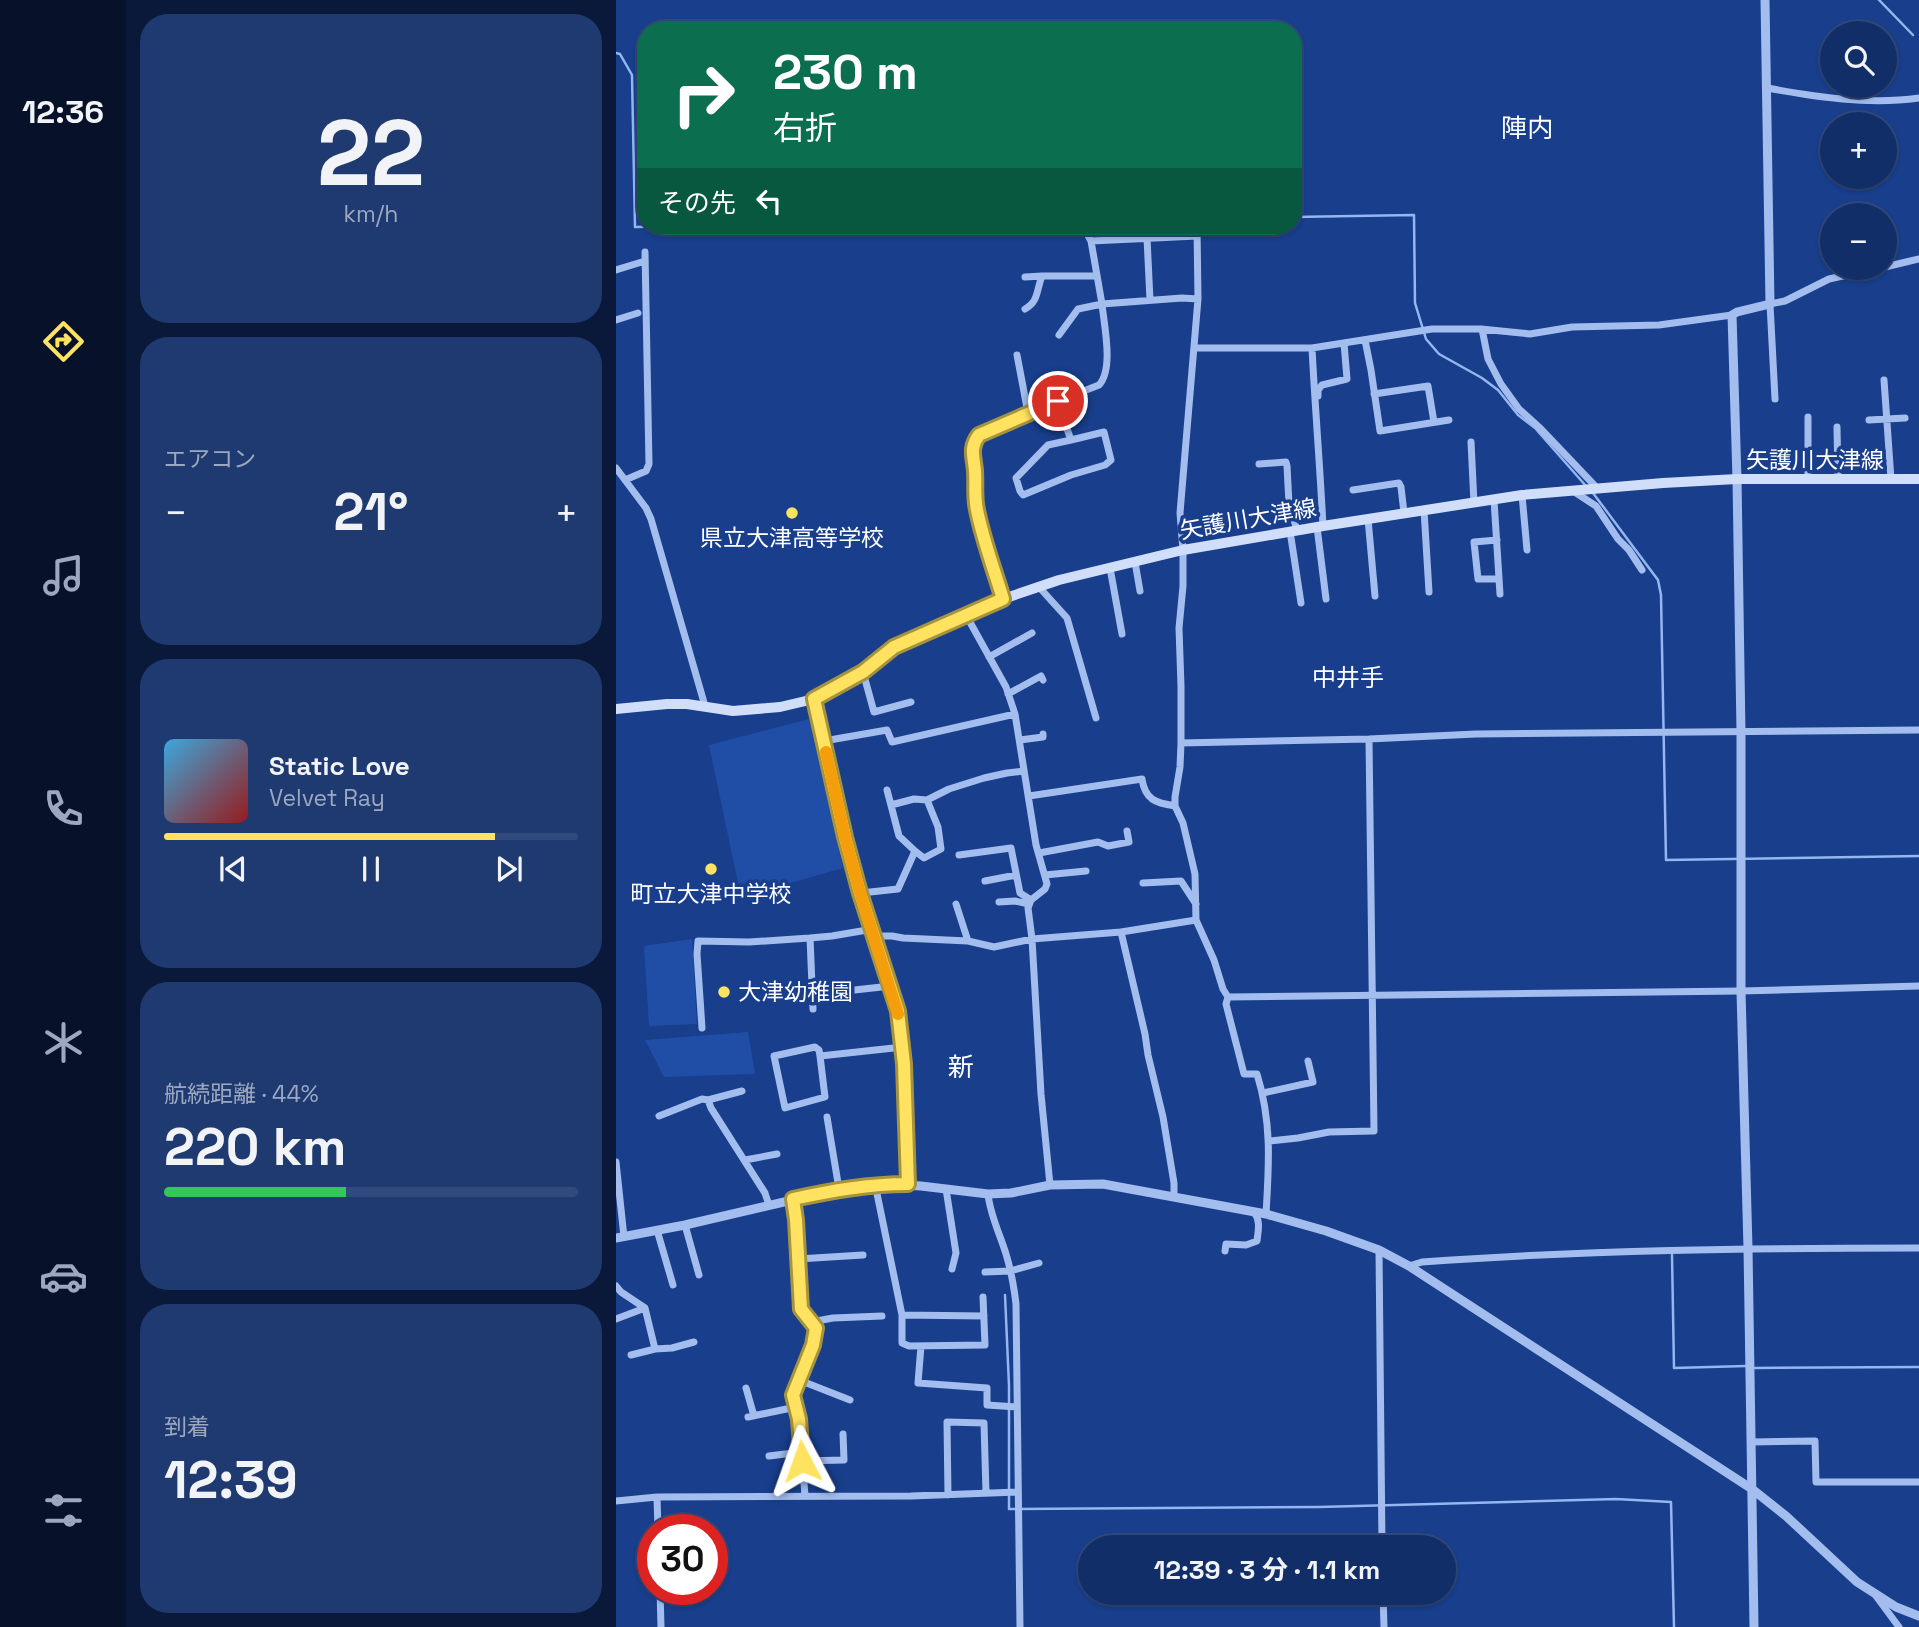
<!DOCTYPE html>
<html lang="ja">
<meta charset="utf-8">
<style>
:root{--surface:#122e69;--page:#1f3a71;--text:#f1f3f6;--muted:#9ca8c0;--line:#314a7d;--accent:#ffe260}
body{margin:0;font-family:"Space Grotesk","Noto Sans JP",sans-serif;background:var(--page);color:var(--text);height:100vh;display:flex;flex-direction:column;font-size:26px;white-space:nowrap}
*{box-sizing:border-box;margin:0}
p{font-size:23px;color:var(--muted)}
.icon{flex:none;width:38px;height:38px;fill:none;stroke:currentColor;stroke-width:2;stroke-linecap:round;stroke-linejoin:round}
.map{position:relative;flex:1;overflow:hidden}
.drawer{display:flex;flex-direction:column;gap:14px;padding:14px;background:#0a193a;width:490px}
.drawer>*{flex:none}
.hud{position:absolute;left:21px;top:21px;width:665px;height:214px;border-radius:28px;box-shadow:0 2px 5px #0004,0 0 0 2px var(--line);background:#0b6e4f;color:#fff;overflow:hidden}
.tools{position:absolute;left:1204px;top:21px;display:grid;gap:14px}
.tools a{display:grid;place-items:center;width:77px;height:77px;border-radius:50%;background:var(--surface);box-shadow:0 2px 5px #0004,0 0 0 2px var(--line);font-size:35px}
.speed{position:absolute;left:21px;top:1514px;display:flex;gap:14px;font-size:35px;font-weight:700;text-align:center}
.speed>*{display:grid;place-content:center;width:91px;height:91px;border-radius:50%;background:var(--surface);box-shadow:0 2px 5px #0004,0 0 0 2px var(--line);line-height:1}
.speed .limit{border:10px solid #d22;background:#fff;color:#111}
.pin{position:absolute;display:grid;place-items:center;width:60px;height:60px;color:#fff;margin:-30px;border:4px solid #fff;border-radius:50%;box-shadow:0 2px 7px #0007}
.me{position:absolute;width:77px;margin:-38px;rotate:356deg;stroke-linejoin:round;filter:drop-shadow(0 0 5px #0008)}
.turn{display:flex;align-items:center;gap:24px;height:147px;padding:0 21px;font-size:32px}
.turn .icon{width:91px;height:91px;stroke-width:2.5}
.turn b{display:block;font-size:49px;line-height:60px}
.then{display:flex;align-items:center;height:66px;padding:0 21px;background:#0003;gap:14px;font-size:26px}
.big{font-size:52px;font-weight:700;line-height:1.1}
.drawer .widget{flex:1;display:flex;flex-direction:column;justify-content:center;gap:10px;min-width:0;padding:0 24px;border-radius:28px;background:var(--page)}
.drawer .dial{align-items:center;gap:0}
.dial b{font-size:91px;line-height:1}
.song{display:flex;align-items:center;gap:21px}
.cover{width:84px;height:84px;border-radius:10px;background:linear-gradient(135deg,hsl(200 70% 55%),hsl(0 70% 35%))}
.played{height:7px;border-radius:4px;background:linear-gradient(90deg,var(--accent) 80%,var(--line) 80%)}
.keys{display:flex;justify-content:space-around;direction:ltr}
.heat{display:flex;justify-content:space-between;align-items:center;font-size:38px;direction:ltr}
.charge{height:10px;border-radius:5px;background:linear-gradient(90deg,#34c759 44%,var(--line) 0)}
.trip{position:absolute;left:462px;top:1535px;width:378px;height:70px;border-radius:35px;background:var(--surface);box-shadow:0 2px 5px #0004,0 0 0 2px var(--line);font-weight:700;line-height:70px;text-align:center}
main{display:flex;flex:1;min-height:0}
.tabs{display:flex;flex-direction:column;width:126px;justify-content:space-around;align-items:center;background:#07122a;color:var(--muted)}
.tabs .icon{width:49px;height:49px}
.tabs .on{color:var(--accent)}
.tabs b{font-size:32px;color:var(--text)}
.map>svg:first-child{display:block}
.green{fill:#204ea6}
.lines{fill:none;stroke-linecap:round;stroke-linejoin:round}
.stream{stroke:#95b6f1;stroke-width:2.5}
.minor{stroke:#a3bdee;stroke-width:7}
.tertiary{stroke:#a3bdee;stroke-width:9}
.secondary{stroke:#d0defa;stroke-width:10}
.route-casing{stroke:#a6933e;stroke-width:18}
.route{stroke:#ffe260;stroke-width:12}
.slow{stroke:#f59e0b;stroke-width:12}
.poi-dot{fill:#ffe260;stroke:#183e8c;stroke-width:2.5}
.labels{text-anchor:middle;stroke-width:7;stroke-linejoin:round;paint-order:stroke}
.street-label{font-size:23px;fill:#fff;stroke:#183e8c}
.poi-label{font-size:23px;fill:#fff;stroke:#183e8c}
.neighbourhood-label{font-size:24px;fill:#fff;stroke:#183e8c}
.quarter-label{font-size:26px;fill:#fff;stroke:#183e8c}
</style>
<main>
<nav class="tabs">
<b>12:36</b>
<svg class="icon on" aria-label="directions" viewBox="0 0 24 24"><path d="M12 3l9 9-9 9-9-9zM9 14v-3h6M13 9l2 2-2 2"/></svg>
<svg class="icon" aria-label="music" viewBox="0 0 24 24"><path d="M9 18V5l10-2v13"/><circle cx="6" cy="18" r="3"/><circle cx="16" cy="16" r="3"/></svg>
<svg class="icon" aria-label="phone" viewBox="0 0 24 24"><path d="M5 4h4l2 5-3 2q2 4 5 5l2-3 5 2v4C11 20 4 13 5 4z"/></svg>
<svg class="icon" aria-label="climate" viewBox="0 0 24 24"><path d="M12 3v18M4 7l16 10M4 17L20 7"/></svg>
<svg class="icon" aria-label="car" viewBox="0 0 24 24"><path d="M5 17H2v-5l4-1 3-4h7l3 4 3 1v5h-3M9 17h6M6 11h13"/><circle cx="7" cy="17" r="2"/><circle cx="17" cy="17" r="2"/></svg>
<svg class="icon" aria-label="filters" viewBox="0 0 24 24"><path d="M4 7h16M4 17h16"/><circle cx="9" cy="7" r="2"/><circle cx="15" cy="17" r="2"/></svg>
</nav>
<section class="drawer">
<div class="widget dial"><b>22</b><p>km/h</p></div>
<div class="widget"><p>エアコン</p>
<div class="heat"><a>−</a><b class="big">21°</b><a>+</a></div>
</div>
<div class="widget">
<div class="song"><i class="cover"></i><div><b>Static Love</b><p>Velvet Ray</p></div></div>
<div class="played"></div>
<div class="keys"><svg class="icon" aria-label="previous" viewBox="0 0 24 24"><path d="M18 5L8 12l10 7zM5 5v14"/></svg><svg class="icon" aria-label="pause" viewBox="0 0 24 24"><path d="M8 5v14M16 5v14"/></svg><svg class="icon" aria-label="next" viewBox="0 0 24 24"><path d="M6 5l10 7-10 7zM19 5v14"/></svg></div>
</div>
<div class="widget"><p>航続距離 · 44%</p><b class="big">220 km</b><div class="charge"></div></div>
<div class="widget"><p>到着</p><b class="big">12:39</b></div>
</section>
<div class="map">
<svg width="1303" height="1627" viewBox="0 0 1303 1627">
<rect width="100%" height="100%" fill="#183e8c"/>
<path class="green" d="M193 719 227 868 125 897 93 745Z
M76 939 81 1024 33 1026 28 946Z
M132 1032 139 1074 48 1077 29 1040Z"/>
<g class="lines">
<path class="stream" d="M1263 0 1297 35
M0 53 4 54 16 75 19 227 91 226
M677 217 798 215 799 303 810 339 823 354 866 378 882 390 902 415 919 428 970 486
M977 493 1042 580 1045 595 1050 860 1303 856
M1056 1255 1058 1368 1130 1366
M389 1295 393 1386V1509L703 1507 1000 1499 1055 1502 1058 1627
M1138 1368 1303 1367"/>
<path class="minor" d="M1151 88C1201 97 1252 105 1303 98
M467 226 475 241
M581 226 582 299 564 513 567 550V586L563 628 565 686V743L564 767 559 797V806L567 823 579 874 580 920 598 960 607 989 612 997 610 1004 628 1074H641C656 1122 653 1165 650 1214
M531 238 534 300
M1269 267 1303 259
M0 270 29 261
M409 277 426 276
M409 309C423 301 420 291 426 276H481
M0 320 22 313
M866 329 872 359 885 384 903 409 923 427 981 488
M443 335 462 309 486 304 475 241 581 236
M749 340 755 370 764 431 833 420
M579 348H696L816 329H865L914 334 956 327 1043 325 1116 315
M696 348C699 407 704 466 707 526
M401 355 412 413
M1268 380 1275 479
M758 394 812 386 818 422
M702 396V390L706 385 731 379 728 343
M1159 399 1154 304 1169 301 1213 279 1263 268
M441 401 455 440 488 432 495 460 489 465 455 475 407 495 404 491 400 478 432 445 455 440
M1192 417V479
M1253 420 1289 418
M1221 427 1222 479
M855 442 858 503
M643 464 670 462 671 466 673 504 681 530
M0 468 30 508 35 519 89 706
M9 480 30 471 33 464 29 252
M737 490 783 483 785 487 788 513
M957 491 980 506 1002 539 1013 550 1026 570
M906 495 911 550
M878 500 884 594
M808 510 813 592
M752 519 759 596
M701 527 710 599
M674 531 685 603
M881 540 858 542 862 579H883
M519 562 524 591
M494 568 506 634
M423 587 451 618 480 718
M387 599C378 569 366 540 361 510 358 497 360 484 359 471 357 457 353 448 363 435L412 413 483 385C498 369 488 325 486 304L566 298 582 299
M350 615 390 687 399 714 420 845 431 884 429 889 415 900 412 908 416 939 425 1094 434 1185
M373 657 416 633
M247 672 258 712 295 702
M392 694 425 676 427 680
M404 740 427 737V734
M208 741 271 730 276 742 399 714
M565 743 753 739 860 734 1303 730
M271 790 283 836 299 851
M413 796 526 779C529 800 540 803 559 806
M275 805 298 799 311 800 333 789 368 778 391 773 408 771
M423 853 482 842 492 846 513 842 511 831
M343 855 395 848 404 893 415 900
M429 875 470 871
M369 881 400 875
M527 883 565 881 580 904
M245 893 282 889 299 851 308 858 325 849 322 827 311 800
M383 902 399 901 413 904
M340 904 352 941
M505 932 529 1034 532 1055 547 1117 558 1183V1197
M259 936H276L287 938 352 941 378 947 416 939 505 932 580 920
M229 991 275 986
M612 997 1125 991 1303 986
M197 1009 194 938 216 936 257 929
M86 1028 81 954 82 941 133 942 194 938
M204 1056 209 1097 169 1108 158 1056 199 1047 203 1050 204 1056 287 1047
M647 1093 697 1082 692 1061
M92 1100 95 1108 149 1193 153 1205
M43 1116 86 1099 92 1100 126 1091
M211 1117 223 1189
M653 1141 682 1138 713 1132 758 1131 753 739
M129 1160 161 1154
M0 1162 8 1237
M259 1184 286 1315V1343L293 1346 369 1345 367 1297
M330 1189 340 1253 336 1269
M372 1194C374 1215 384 1234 390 1254 395 1270 398 1287 400 1304L404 1627
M177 1199 180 1220 185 1309 200 1328 197 1345 177 1395 183 1419 189 1496
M69 1225 83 1275
M41 1230 57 1285
M763 1250 766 1547
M609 1251 610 1244 630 1245 641 1241C642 1231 645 1221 638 1212
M182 1259 247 1255
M793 1266 806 1262C971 1250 1137 1248 1303 1248
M369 1272 394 1271 423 1263
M0 1286 5 1292 29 1308 39 1349 15 1355
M286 1315 368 1316
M0 1319 29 1308
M195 1322 217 1318 266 1316
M305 1346 302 1383 371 1388V1405L401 1407
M39 1349 56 1348 78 1342
M183 1380 234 1400
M130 1388 138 1416
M132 1417 180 1407
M1135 1442 1199 1441 1200 1482H1303
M153 1456 185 1452
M186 1461 228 1460 227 1434
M332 1495 331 1422 368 1423 370 1493
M41 1497 42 1530
M0 1501 41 1497 295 1496 402 1492
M44 1589 45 1627
M767 1592 768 1627
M1260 1596 1283 1627"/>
<path class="tertiary" d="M198 699 229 837 245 893 282 1011 287 1047 292 1184
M0 1238 69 1225 228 1188 268 1184 305 1186 372 1194 395 1193 434 1185 487 1184 650 1214 710 1231 763 1250 793 1266 1136 1489 1170 1516 1241 1582 1280 1607 1303 1616
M1138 1627 1132 1248 1125 991V733L1121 479 1116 315 1121 312 1154 304 1149 0"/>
<path class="secondary" d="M0 709 51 704H71L117 711 164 707 198 699 220 689 247 672 278 647 387 599 443 580 567 550 707 526 906 495 1047 483 1121 479H1303"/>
</g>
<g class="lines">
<defs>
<path id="route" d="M186 1461 183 1419 177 1395 197 1345 200 1328 185 1309 180 1220 177 1199C215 1191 252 1184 292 1184L288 1064 282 1011 244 893 229 837 198 699 247 672 278 647 387 599C378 569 367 540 361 510 358 497 360 484 359 471 358 457 353 448 363 435L442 401"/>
</defs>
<use href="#route" class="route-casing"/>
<use href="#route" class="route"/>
<path class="slow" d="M210 752 229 837 244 893 282 1014"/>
</g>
<g class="poi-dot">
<circle cx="176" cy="513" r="7"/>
<circle cx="95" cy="869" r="7"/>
<circle cx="108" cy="992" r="7"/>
</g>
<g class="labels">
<g class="street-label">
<text x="1199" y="468">矢護川大津線</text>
<text transform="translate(632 519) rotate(-10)" y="8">矢護川大津線</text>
</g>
<g class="poi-label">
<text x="176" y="546">県立大津高等学校</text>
<text x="95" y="902">町立大津中学校</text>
<text x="122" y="1000" text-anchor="start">大津幼稚園</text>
</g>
<g class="neighbourhood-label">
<text x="732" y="686">中井手</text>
</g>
<g class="quarter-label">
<text x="911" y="137">陣内</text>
<text x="345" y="1076">新</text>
</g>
</g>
</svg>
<div class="tools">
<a><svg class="icon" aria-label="search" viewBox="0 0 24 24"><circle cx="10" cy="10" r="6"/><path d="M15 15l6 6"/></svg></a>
<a>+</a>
<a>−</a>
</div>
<div class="speed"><div class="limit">30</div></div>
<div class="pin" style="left:442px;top:401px;background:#d93025"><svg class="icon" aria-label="arrive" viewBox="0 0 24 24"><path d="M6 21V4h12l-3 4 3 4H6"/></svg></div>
<svg class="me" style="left:186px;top:1461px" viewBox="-20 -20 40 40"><path d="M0-17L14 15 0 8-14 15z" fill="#ffe260" stroke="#fff" stroke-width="4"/></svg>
<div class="trip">12:39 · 3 分 · 1.1 km</div>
<div class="hud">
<div class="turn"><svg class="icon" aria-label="right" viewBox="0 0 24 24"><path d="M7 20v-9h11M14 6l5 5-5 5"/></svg><div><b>230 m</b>右折</div></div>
<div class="then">その先<svg class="icon" aria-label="left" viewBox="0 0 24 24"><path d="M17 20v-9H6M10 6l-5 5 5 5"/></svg></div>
</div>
</div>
</main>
